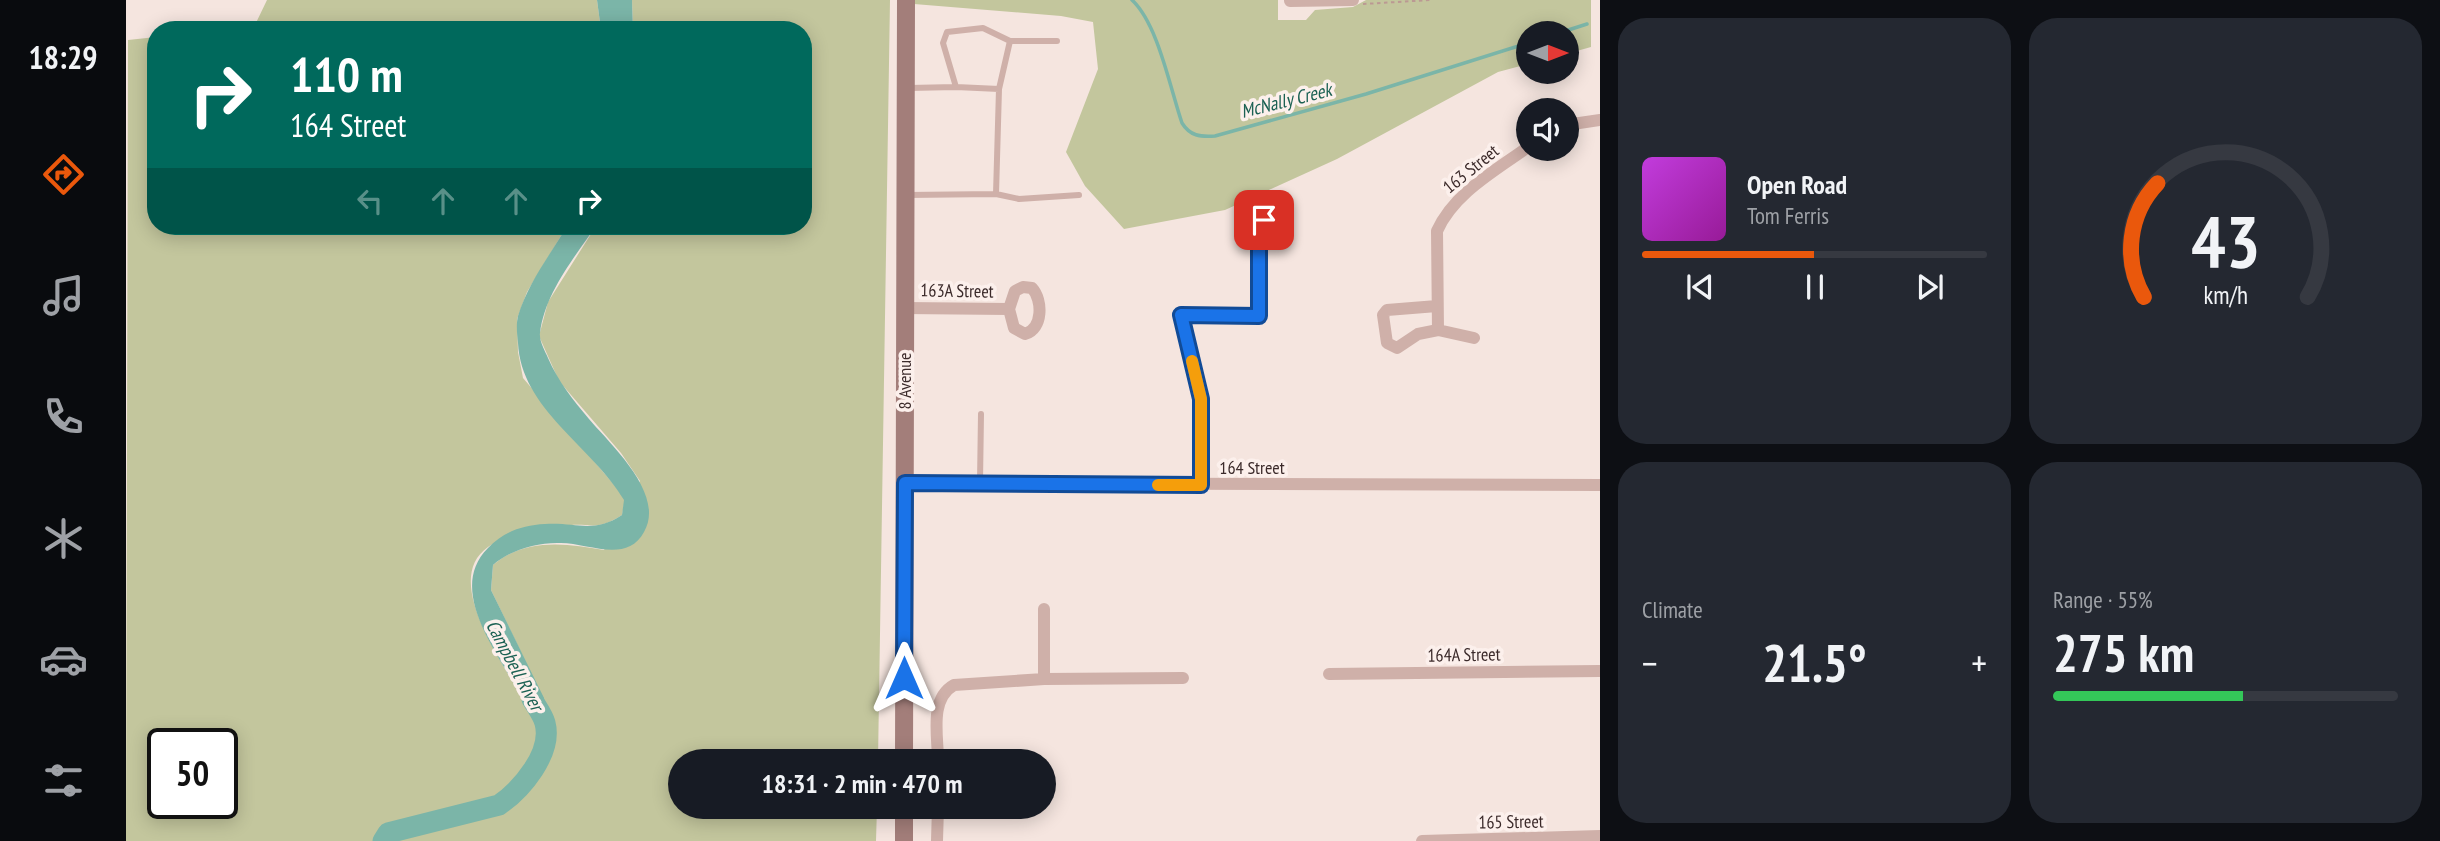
<!DOCTYPE html>
<meta charset="utf-8">
<style>
:root{--surface:#171b24;--page:#242831;--text:#f1f3f6;--muted:#9ea1a6;--line:#363941;--accent:#ea580c}
body{margin:0;font-family:"PT Sans Narrow",sans-serif;background:var(--page);color:var(--text);height:100vh;display:flex;flex-direction:column;font-size:26px;white-space:nowrap}
*{box-sizing:border-box;margin:0}
p{font-size:23px;color:var(--muted)}
.icon{flex:none;width:38px;height:38px;fill:none;stroke:currentColor;stroke-width:2;stroke-linecap:round;stroke-linejoin:round}
.map{position:relative;flex:1;overflow:hidden}
.panel{display:flex;flex-direction:column;gap:18px;padding:18px;background:#0d0f14;width:840px}
.panel>*{flex:none}
.guide{position:absolute;left:21px;top:21px;width:665px;height:214px;border-radius:28px;box-shadow:0 4px 18px #0003;background:#00695c;color:#fff;overflow:hidden}
.needle{width:46px;rotate:90deg}
.buttons{position:absolute;left:1390px;top:21px;display:grid;gap:14px}
.buttons a{display:grid;place-items:center;width:63px;height:63px;border-radius:50%;background:var(--surface);box-shadow:0 4px 18px #0003;font-size:35px}
.speed{position:absolute;left:21px;top:728px;display:flex;gap:14px;font-size:35px;font-weight:700;text-align:center}
.speed>*{display:grid;place-content:center;width:91px;height:91px;border-radius:50%;background:var(--surface);box-shadow:0 4px 18px #0003;line-height:1}
.speed .limit{border:4px solid #111;border-radius:10px;background:#fff;color:#111}
.pin{position:absolute;display:grid;place-items:center;width:60px;height:60px;color:#fff;margin:-30px;border-radius:14px;box-shadow:0 4px 10px #0006}
.me{position:absolute;width:77px;margin:-38px;rotate:0deg;stroke-linejoin:round;filter:drop-shadow(0 0 5px #0008)}
.turn{display:flex;align-items:center;gap:24px;height:147px;padding:0 28px;font-size:32px}
.turn .icon{width:91px;height:91px;stroke-width:2.5}
.turn b{display:block;font-size:49px;line-height:60px}
.lanes{display:flex;align-items:center;height:66px;padding:0 28px;background:#0003;justify-content:center;gap:35px;direction:ltr}
.lanes .off{opacity:.35}
.big{font-size:52px;font-weight:700;line-height:1.1}
.panel .tile{flex:1;display:flex;flex-direction:column;justify-content:center;gap:10px;min-width:0;padding:0 24px;border-radius:28px;background:var(--page)}
.panel .dial{align-items:center;gap:0}
.dial svg{height:182px;overflow:visible;fill:none;stroke:var(--line);stroke-width:7;stroke-linecap:round;text-anchor:middle}
.dial text{fill:var(--text);stroke:none}
.song{display:flex;align-items:center;gap:21px}
.cover{width:84px;height:84px;border-radius:10px;background:linear-gradient(135deg,hsl(290 70% 55%),hsl(300 70% 35%))}
.played{height:7px;border-radius:4px;background:linear-gradient(90deg,var(--accent) 50%,var(--line) 50%)}
.keys{display:flex;justify-content:space-around;direction:ltr}
.heat{display:flex;justify-content:space-between;align-items:center;font-size:38px;direction:ltr}
.charge{height:10px;border-radius:5px;background:linear-gradient(90deg,#34c759 55%,var(--line) 0)}
.panel .tiles{flex:1;display:grid;gap:18px;grid-template-columns:repeat(2,1fr)}
.trip{position:absolute;left:542px;top:749px;width:388px;height:70px;border-radius:35px;background:var(--surface);box-shadow:0 4px 18px #0003;font-weight:700;line-height:70px;text-align:center}
main{display:flex;flex:1;min-height:0}
.tab-bar{display:flex;flex-direction:column;width:126px;justify-content:space-around;align-items:center;background:#090b0e;color:var(--muted)}
.tab-bar .icon{width:49px;height:49px}
.tab-bar .current{color:var(--accent)}
.tab-bar b{font-size:32px;color:var(--text)}
.map>svg:first-child{display:block}
.green{fill:#c3c69d;fill-rule:evenodd}
.water{fill:#7bb5a8}
.lines{fill:none;stroke-linecap:round;stroke-linejoin:round}
.stream{stroke:#7bb5a8;stroke-width:3.5}
.river{stroke:#7bb5a8;stroke-width:21}
.path{stroke:#bb9993;stroke-width:2;stroke-dasharray:3.5 3.5;stroke-linecap:butt}
.lane{stroke:#cfb0a9;stroke-width:6}
.street{stroke:#cfb0a9;stroke-width:12}
.secondary{stroke:#a37e7a;stroke-width:18}
.route-casing{stroke:#114b97;stroke-width:18}
.route{stroke:#1a73e8;stroke-width:12}
.slow{stroke:#f59e0b;stroke-width:12}
.labels{text-anchor:middle;stroke-width:7;stroke-linejoin:round;paint-order:stroke}
.street-label{font-size:18px;fill:#3b2a2a;stroke:#fcf0ec}
.water-label{font-size:19px;font-style:italic;fill:#1b6153;stroke:#fcf0ec}
</style>
<main>
<nav class="tab-bar">
<b>18:29</b>
<svg class="icon current" aria-label="directions" viewBox="0 0 24 24"><path d="M12 3l9 9-9 9-9-9zM9 14v-3h6M13 9l2 2-2 2"/></svg>
<svg class="icon" aria-label="music" viewBox="0 0 24 24"><path d="M9 18V5l10-2v13"/><circle cx="6" cy="18" r="3"/><circle cx="16" cy="16" r="3"/></svg>
<svg class="icon" aria-label="phone" viewBox="0 0 24 24"><path d="M5 4h4l2 5-3 2q2 4 5 5l2-3 5 2v4C11 20 4 13 5 4z"/></svg>
<svg class="icon" aria-label="climate" viewBox="0 0 24 24"><path d="M12 3v18M4 7l16 10M4 17L20 7"/></svg>
<svg class="icon" aria-label="car" viewBox="0 0 24 24"><path d="M5 17H2v-5l4-1 3-4h7l3 4 3 1v5h-3M9 17h6M6 11h13"/><circle cx="7" cy="17" r="2"/><circle cx="17" cy="17" r="2"/></svg>
<svg class="icon" aria-label="filters" viewBox="0 0 24 24"><path d="M4 7h16M4 17h16"/><circle cx="9" cy="7" r="2"/><circle cx="15" cy="17" r="2"/></svg>
</nav>
<div class="map">
<svg width="1474" height="841" viewBox="0 0 1474 841">
<rect width="100%" height="100%" fill="#f5e5df"/>
<path class="green" d="M141 0H471L475 30H102L128 27Z
M506 0H764L752 761H555V807H751L750 841H0L2 40 30 37V226H441L401 292 391 319 392 352 397 378 490 487 499 500 496 515C467 534 462 520 435 527 417 532 376 537 362 547 311 583 388 675 405 715L419 722 417 698 365 590 367 565C398 538 440 543 478 550L514 481 495 453 433 381 413 336 422 302 470 226H677V30H507ZM37 744H96V803H37Z
M788 0H1152V20H1180L1189 10 1227 7 1240 0H1465V47L1440 54V33H1402V64L1372 72 1211 159 1099 210 998 229 959 186 940 152 972 69 967 22 935 16 788 4Z"/>
<path class="water" d="M471 0H506L507 30H475Z
M441 226H470C448 258 419 293 414 333 413 341 419 351 422 358 432 381 447 400 463 419 484 444 540 494 518 532 501 564 462 543 435 543 412 542 384 550 367 565L365 590 418 698 419 723 405 715C385 668 315 595 362 548 378 532 396 525 419 524 451 522 467 534 496 515L498 500C466 446 395 409 392 343 391 334 390 324 392 316 402 283 424 255 441 226Z"/>
<g class="lines">
<path class="stream" d="M1006 0C1032 24 1044 88 1056 123 1064 136 1074 137 1089 136L1240 94 1402 43
M1433 33 1461 24"/>
<path class="river" d="M257 841 262 833 373 805C395 790 427 753 419 723 417 715 410 706 406 699"/>
<path class="path" d="M1237 4 1305 0"/>
<path class="lane" d="M783 88 830 87
M873 89 830 87 817 43 821 32 857 28 884 41
M870 194 873 89 884 41H931
M781 195 870 194 893 199 953 195
M854 482 855 414"/>
<path class="street" d="M1164 1 1227 0
M1440 125 1474 120
M897 287 906 288C917 300 917 329 899 334L888 328 883 309 889 291Z
M1311 306 1261 310 1257 315 1261 343 1271 348 1292 334 1312 330 1348 338
M778 308 883 309
M1312 330 1311 231C1328 193 1369 171 1402 147
M779 483 1474 485
M1075 485V399L1055 315H1133V246L1138 220
M1203 674 1474 671
M918 679V609
M812 761C812 736 803 699 828 685L918 679 1057 678
M811 841 812 807
M1296 841 1474 836"/>
<path class="secondary" d="M778 761 780 0
M778 841V807"/>
</g>
<g class="lines">
<defs>
<path id="route" d="M778 678 779 483 1075 485V399L1055 315 1133 316V246L1138 220"/>
</defs>
<use href="#route" class="route-casing"/>
<use href="#route" class="route"/>
<path class="slow" d="M1032 485H1075V399L1066 361"/>
</g>
<g class="labels">
<g class="street-label">
<text transform="translate(1345 169) rotate(-39)" y="6">163 Street</text>
<text transform="translate(831 291) rotate(1)" y="6">163A Street</text>
<text transform="translate(779 381) rotate(-90)" y="6">8 Avenue</text>
<text x="1126" y="474">164 Street</text>
<text transform="translate(1338 655) rotate(-1)" y="6">164A Street</text>
<text transform="translate(1385 822) rotate(-1)" y="6">165 Street</text>
</g>
<g class="water-label">
<text transform="translate(1160 100) rotate(-14)" y="7">McNally Creek</text>
<text transform="translate(389 665) rotate(62)" y="7">Campbell River</text>
</g>
</g>
</svg>
<div class="buttons">
<a><svg class="needle" viewBox="-14 -14 28 28"><path d="M0-13l5 13h-10z" fill="#e53935"/><path d="M0 13l5-13h-10z" fill="#9ea1a6"/></svg></a>
<a><svg class="icon" aria-label="sound" viewBox="0 0 24 24"><path d="M4 9h4l5-4v14l-5-4H4zM17 9q2 3 0 6"/></svg></a>
</div>
<div class="speed"><div class="limit">50</div></div>
<div class="pin" style="left:1138px;top:220px;background:#d93025"><svg class="icon" aria-label="arrive" viewBox="0 0 24 24"><path d="M6 21V4h12l-3 4 3 4H6"/></svg></div>
<svg class="me" style="left:778px;top:678px" viewBox="-20 -20 40 40"><path d="M0-17L14 15 0 8-14 15z" fill="#1a73e8" stroke="#fff" stroke-width="4"/></svg>
<div class="trip">18:31 · 2 min · 470 m</div>
<div class="guide">
<div class="turn"><svg class="icon" aria-label="right" viewBox="0 0 24 24"><path d="M7 20v-9h11M14 6l5 5-5 5"/></svg><div><b>110 m</b>164 Street</div></div>
<div class="lanes"><svg class="icon off" aria-label="left" viewBox="0 0 24 24"><path d="M17 20v-9H6M10 6l-5 5 5 5"/></svg><svg class="icon off" aria-label="ahead" viewBox="0 0 24 24"><path d="M12 20V5M6 11l6-6 6 6"/></svg><svg class="icon off" aria-label="ahead" viewBox="0 0 24 24"><path d="M12 20V5M6 11l6-6 6 6"/></svg><svg class="icon" aria-label="right" viewBox="0 0 24 24"><path d="M7 20v-9h11M14 6l5 5-5 5"/></svg></div>
</div>
</div>
<section class="panel">
<div class="tiles">
<div class="tile">
<div class="song"><i class="cover"></i><div><b>Open Road</b><p>Tom Ferris</p></div></div>
<div class="played"></div>
<div class="keys"><svg class="icon" aria-label="previous" viewBox="0 0 24 24"><path d="M18 5L8 12l10 7zM5 5v14"/></svg><svg class="icon" aria-label="pause" viewBox="0 0 24 24"><path d="M8 5v14M16 5v14"/></svg><svg class="icon" aria-label="next" viewBox="0 0 24 24"><path d="M6 5l10 7-10 7zM19 5v14"/></svg></div>
</div>
<div class="tile dial"><svg viewBox="0 0 100 80">
<path d="M14 69A42 42 0 1 1 86 69"/>
<path d="M14 69A42 42 0 0 1 20 19" stroke="#ea580c"/>
<text x="50" y="56" font-size="32" font-weight="700">43</text>
<text x="50" y="72" font-size="11">km/h</text>
</svg></div>
<div class="tile"><p>Climate</p>
<div class="heat"><a>−</a><b class="big">21.5°</b><a>+</a></div>
</div>
<div class="tile"><p>Range · 55%</p><b class="big">275 km</b><div class="charge"></div></div>
</div>
</section>
</main>
